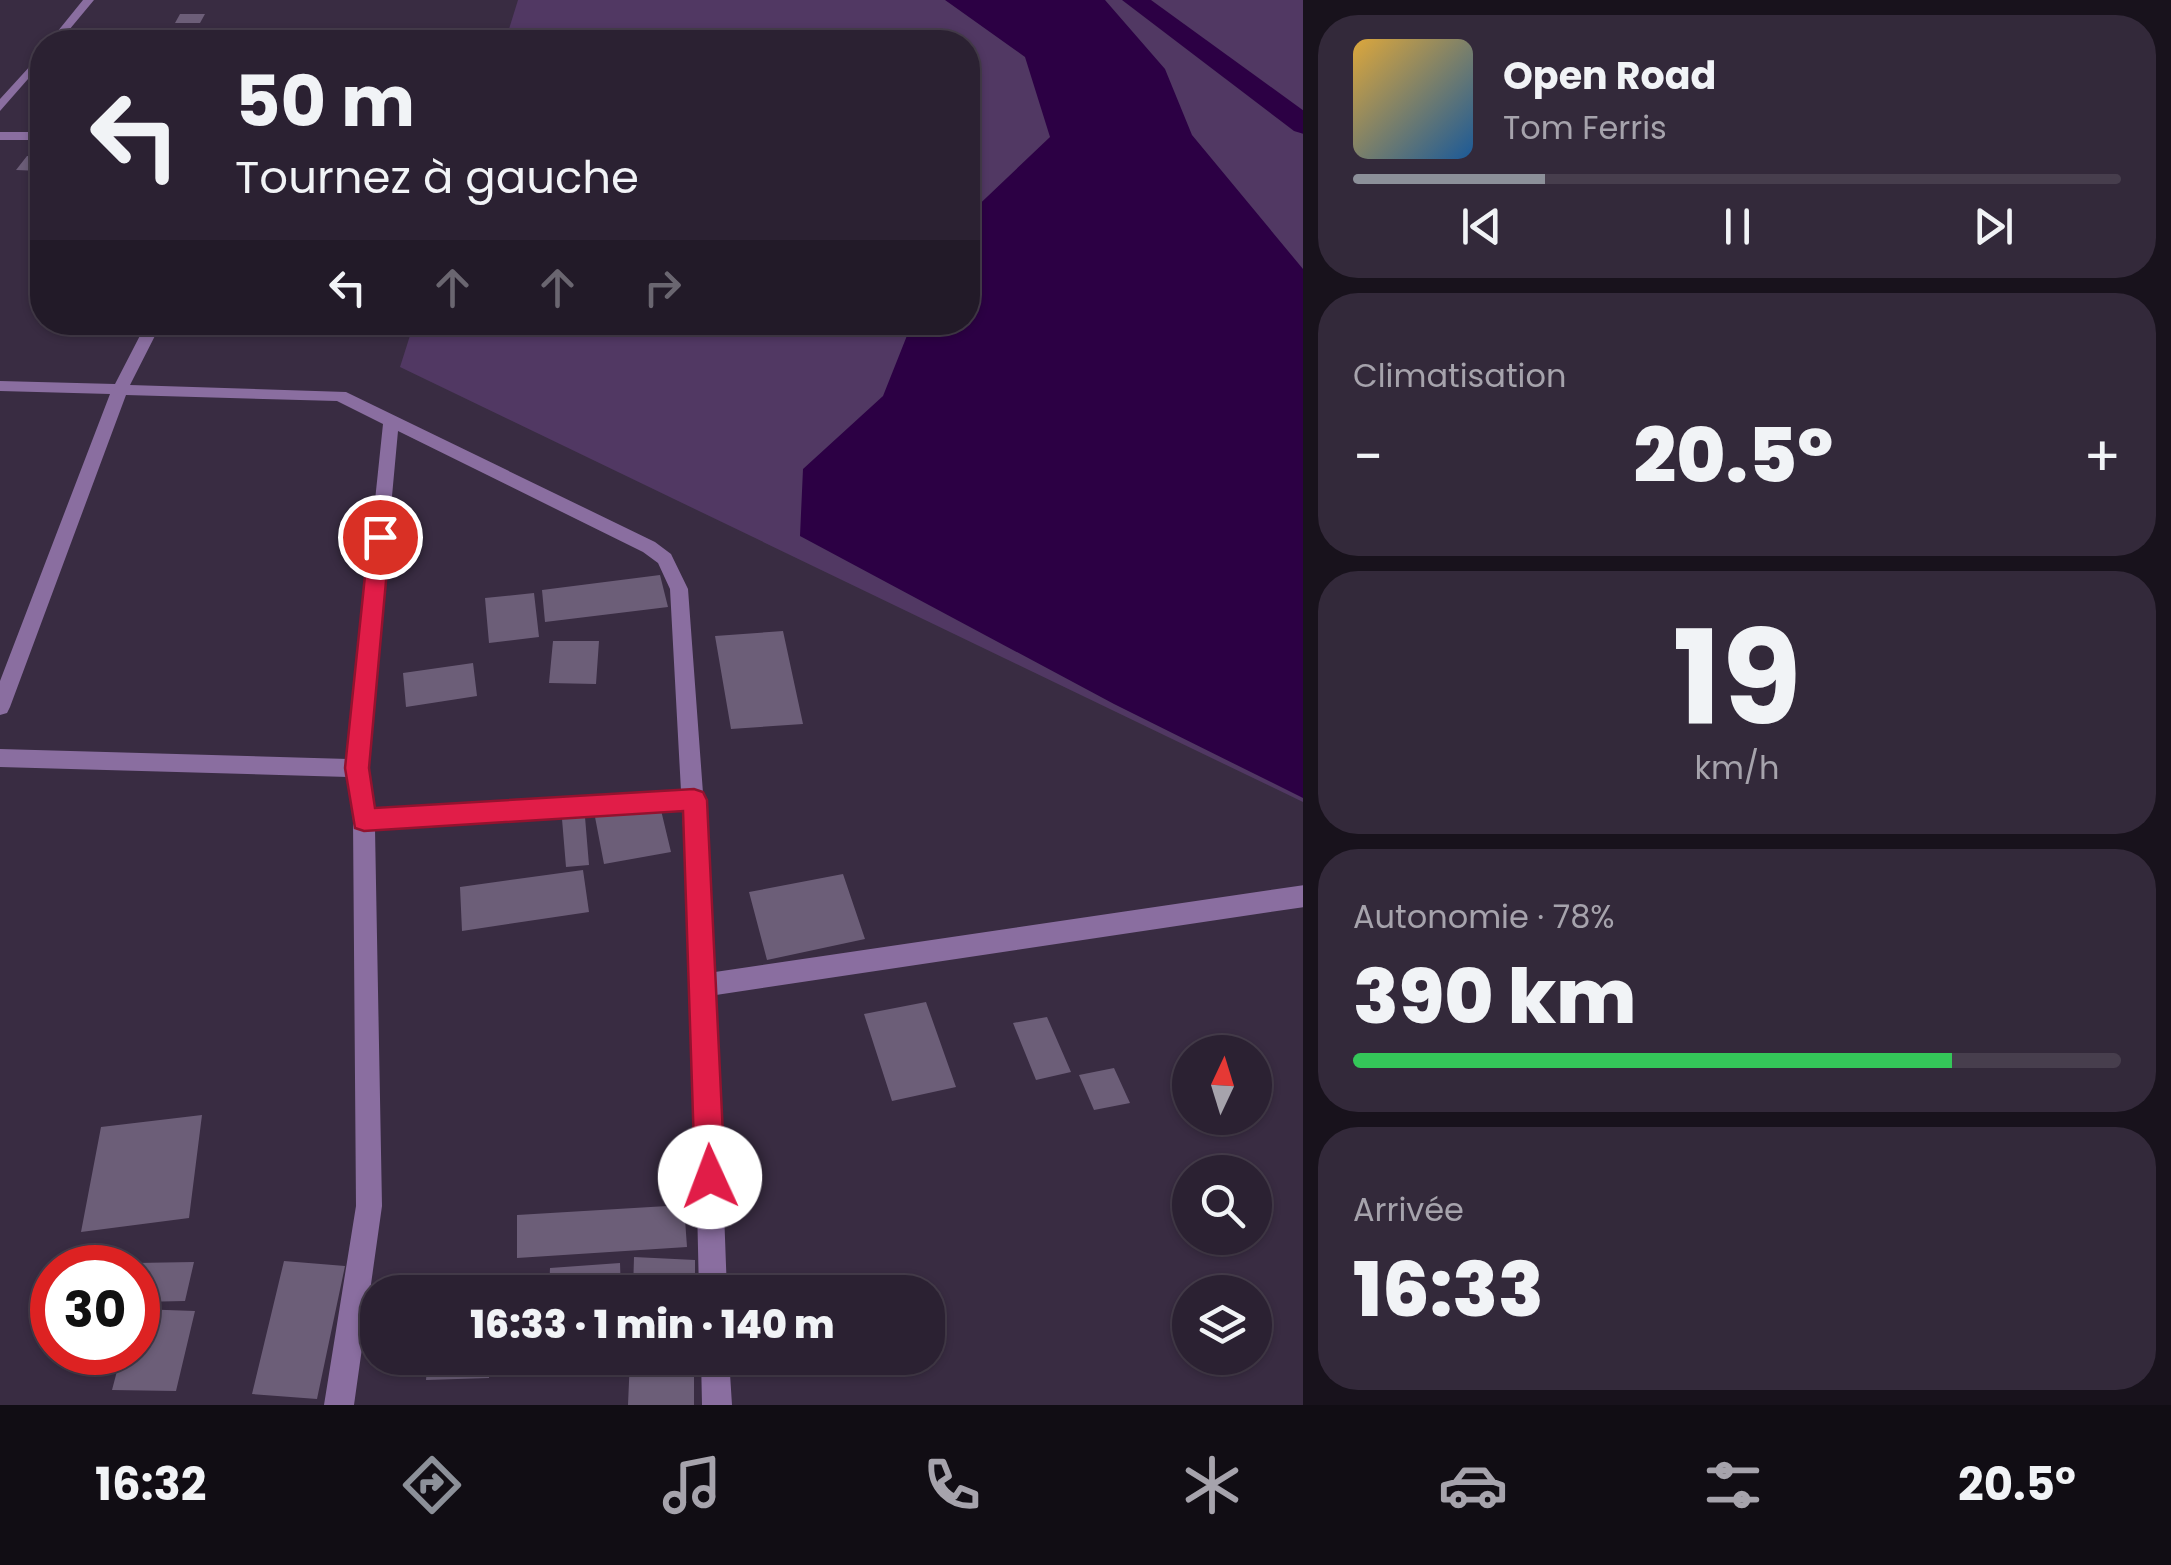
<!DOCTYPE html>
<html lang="fr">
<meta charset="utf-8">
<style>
:root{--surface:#2b2132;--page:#33293a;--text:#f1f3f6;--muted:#a6a3ac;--line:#473e4d;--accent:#8c9099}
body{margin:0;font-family:Poppins,sans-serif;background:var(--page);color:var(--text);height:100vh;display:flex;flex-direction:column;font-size:38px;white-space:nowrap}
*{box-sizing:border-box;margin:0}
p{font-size:32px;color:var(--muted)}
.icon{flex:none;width:55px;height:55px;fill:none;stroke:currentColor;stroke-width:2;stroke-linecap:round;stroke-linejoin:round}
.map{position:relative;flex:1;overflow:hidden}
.panel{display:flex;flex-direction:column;gap:15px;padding:15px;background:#18121c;width:868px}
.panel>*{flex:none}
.hud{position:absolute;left:30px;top:30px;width:950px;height:305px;border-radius:40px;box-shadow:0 2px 8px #0004,0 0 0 2px var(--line);background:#2b2132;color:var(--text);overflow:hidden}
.needle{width:65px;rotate:4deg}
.controls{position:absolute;left:1172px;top:1035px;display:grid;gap:20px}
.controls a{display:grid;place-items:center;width:100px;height:100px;border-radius:50%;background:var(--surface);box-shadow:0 2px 8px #0004,0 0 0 2px var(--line);font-size:50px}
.speed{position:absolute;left:30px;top:1245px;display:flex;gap:20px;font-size:50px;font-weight:700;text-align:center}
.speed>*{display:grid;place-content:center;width:130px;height:130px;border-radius:50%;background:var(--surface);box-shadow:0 2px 8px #0004,0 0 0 2px var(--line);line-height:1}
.speed .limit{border:15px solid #d22;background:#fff;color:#111}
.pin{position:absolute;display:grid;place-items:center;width:85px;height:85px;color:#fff;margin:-42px;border:5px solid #fff;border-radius:50%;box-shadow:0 2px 10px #0007}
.me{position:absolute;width:110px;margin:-55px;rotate:358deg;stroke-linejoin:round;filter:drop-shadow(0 0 8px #0008)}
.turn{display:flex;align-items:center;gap:35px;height:210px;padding:0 40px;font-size:45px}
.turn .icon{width:130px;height:130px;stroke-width:2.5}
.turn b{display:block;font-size:70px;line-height:85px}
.lanes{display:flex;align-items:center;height:95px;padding:0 40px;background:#0003;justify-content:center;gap:50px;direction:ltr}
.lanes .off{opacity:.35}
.big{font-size:75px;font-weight:800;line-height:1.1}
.panel .widget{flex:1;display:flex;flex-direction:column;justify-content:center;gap:15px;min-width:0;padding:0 35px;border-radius:40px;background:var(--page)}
.panel .dial{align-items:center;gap:0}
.dial b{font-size:130px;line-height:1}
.song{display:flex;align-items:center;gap:30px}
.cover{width:120px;height:120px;border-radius:15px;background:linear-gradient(135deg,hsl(40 70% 55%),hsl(210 70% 35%))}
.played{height:10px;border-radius:5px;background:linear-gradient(90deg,var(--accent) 25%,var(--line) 25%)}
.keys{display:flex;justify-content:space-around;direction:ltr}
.heat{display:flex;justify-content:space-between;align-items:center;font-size:55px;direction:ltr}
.charge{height:15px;border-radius:8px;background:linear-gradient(90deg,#34c759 78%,var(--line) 0)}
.trip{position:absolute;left:360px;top:1275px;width:585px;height:100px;border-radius:40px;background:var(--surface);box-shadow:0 2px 8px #0004,0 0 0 2px var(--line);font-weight:800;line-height:100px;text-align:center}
.tab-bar{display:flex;height:160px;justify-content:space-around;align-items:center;background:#110d14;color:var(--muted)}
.tab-bar .icon{width:70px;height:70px}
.tab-bar .active{color:var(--accent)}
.tab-bar b{font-size:45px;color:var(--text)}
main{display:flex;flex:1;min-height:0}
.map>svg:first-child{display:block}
.green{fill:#513863}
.water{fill:#2c0044}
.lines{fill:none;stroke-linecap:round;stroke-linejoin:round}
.canal{fill:#2c0044;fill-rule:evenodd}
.building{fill:#6c5e78}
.street{fill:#8a6ea0;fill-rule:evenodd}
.route{fill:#e11d48;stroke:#92132f;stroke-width:2.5}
</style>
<main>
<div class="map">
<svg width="1304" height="1405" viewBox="0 0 1304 1405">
<rect width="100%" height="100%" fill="#392c42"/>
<path class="green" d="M518 0H1303V802L400 367 414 323 968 322V42H505Z"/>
<path class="water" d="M945 0H1105L1165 69 1192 135 1303 269V798L1114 704 800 536 803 469 883 396 912 323 968 322V215L1050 137 1025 57Z"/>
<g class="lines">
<path class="canal" d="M1122 0H1151L1304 111V134L1294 131Z"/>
</g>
<path class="building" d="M180 14H205L200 23H175Z
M131 29H182L174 42H121Z
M289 33 334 35 330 42H283Z
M27 156H42V171L16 170Z
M660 575 668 607 545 622 542 590Z
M534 593 539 637 489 643 485 598Z
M783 631 803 724 731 729 715 636Z
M553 641H599L596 684 549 683Z
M473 663 477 696 406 707 403 673Z
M660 806 671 852 604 864 595 817Z
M585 817 589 865 566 867 562 819Z
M583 870 589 912 462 931 460 887Z
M843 874 865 939 767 960 749 892Z
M926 1002 956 1087 892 1101 864 1014Z
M1047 1017 1071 1072 1036 1080 1013 1023Z
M1114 1068 1130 1103 1094 1110 1079 1075Z
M202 1115 189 1218 81 1232 101 1127Z
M684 1205 687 1247 517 1258V1215Z
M634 1257 695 1260V1292H633Z
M284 1261 345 1266 317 1399 252 1394Z
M194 1262 185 1301 138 1302 135 1263Z
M620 1263 621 1292H549L550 1268Z
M543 1273V1292H504L505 1275Z
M496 1278 495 1292H435L436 1279Z
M138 1309 195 1311 176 1391 112 1390 122 1352H138Z
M428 1358H490L489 1378 426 1380Z
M630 1358H694V1405H628Z"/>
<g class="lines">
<path class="street" d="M83 0H94L59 42H49Z
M42 53V63L0 111V99Z
M0 132H42V140H0Z
M147 322H162L130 385 346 392 655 542 671 554 688 589 703 793 706 800 703 805 715 972 1304 885V907L716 995 727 1292H699L692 985 682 810 375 829 382 1206 354 1405H324L356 1206 353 820 348 777 0 767V749L348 759 383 424 337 401 126 395 10 707 7 713 0 715V681L110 394 0 391V381L115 384ZM398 431 643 552 658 563 670 589 681 791 373 810 367 768Z
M701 1358H729L732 1405H702Z"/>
</g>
<path class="route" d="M380 530 390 537 369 768 375 808 694 789 703 792 707 800 725 1177 721 1188 710 1192 699 1188 695 1177 683 811 364 831 355 828 345 768 369 537Z"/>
</svg>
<div class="controls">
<a><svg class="needle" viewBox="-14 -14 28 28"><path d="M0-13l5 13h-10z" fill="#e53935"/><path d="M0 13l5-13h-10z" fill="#a6a3ac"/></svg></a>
<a><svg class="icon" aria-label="search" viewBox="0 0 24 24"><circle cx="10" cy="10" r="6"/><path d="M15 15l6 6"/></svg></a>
<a><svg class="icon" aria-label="layers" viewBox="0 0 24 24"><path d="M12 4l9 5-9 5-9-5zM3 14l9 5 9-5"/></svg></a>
</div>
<div class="speed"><div class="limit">30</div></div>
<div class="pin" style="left:380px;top:537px;background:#d93025"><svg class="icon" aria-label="arrive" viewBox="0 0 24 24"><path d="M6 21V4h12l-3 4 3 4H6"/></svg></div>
<svg class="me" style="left:710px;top:1177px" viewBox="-20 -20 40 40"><circle r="19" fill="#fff"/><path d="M0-13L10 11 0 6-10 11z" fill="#e11d48"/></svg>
<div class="trip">16:33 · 1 min · 140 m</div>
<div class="hud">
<div class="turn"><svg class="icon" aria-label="left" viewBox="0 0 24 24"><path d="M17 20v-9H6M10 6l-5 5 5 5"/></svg><div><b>50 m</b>Tournez à gauche</div></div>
<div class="lanes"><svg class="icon" aria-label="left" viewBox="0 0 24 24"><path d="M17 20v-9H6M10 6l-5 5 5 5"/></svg><svg class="icon off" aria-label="ahead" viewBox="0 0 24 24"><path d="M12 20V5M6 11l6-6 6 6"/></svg><svg class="icon off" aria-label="ahead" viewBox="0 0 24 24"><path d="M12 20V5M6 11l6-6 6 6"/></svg><svg class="icon off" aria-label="right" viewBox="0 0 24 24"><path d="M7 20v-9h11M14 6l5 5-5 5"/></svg></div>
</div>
</div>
<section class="panel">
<div class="widget">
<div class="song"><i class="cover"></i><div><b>Open Road</b><p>Tom Ferris</p></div></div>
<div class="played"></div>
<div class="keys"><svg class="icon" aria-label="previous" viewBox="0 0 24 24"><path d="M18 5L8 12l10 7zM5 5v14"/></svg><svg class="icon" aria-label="pause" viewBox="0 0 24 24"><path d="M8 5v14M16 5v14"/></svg><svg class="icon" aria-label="next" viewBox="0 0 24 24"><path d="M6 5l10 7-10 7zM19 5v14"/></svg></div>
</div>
<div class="widget"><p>Climatisation</p>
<div class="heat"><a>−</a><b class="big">20.5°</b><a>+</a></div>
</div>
<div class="widget dial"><b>19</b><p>km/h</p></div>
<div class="widget"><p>Autonomie · 78%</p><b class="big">390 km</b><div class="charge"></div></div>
<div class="widget"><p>Arrivée</p><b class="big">16:33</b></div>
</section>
</main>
<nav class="tab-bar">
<b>16:32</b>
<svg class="icon active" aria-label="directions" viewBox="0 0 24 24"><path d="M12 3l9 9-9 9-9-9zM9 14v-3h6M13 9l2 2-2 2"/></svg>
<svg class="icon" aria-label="music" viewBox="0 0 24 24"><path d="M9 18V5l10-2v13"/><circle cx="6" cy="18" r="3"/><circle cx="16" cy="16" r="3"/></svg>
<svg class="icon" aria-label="phone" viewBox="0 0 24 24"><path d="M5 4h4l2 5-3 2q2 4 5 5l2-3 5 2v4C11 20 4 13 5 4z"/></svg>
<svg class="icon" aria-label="climate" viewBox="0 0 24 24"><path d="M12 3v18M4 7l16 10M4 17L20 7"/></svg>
<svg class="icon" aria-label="car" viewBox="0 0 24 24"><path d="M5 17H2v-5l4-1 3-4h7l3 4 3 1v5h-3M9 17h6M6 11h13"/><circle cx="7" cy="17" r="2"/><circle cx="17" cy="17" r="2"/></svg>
<svg class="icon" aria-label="filters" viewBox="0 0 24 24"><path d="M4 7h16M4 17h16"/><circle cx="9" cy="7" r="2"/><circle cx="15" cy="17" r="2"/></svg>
<b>20.5°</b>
</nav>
